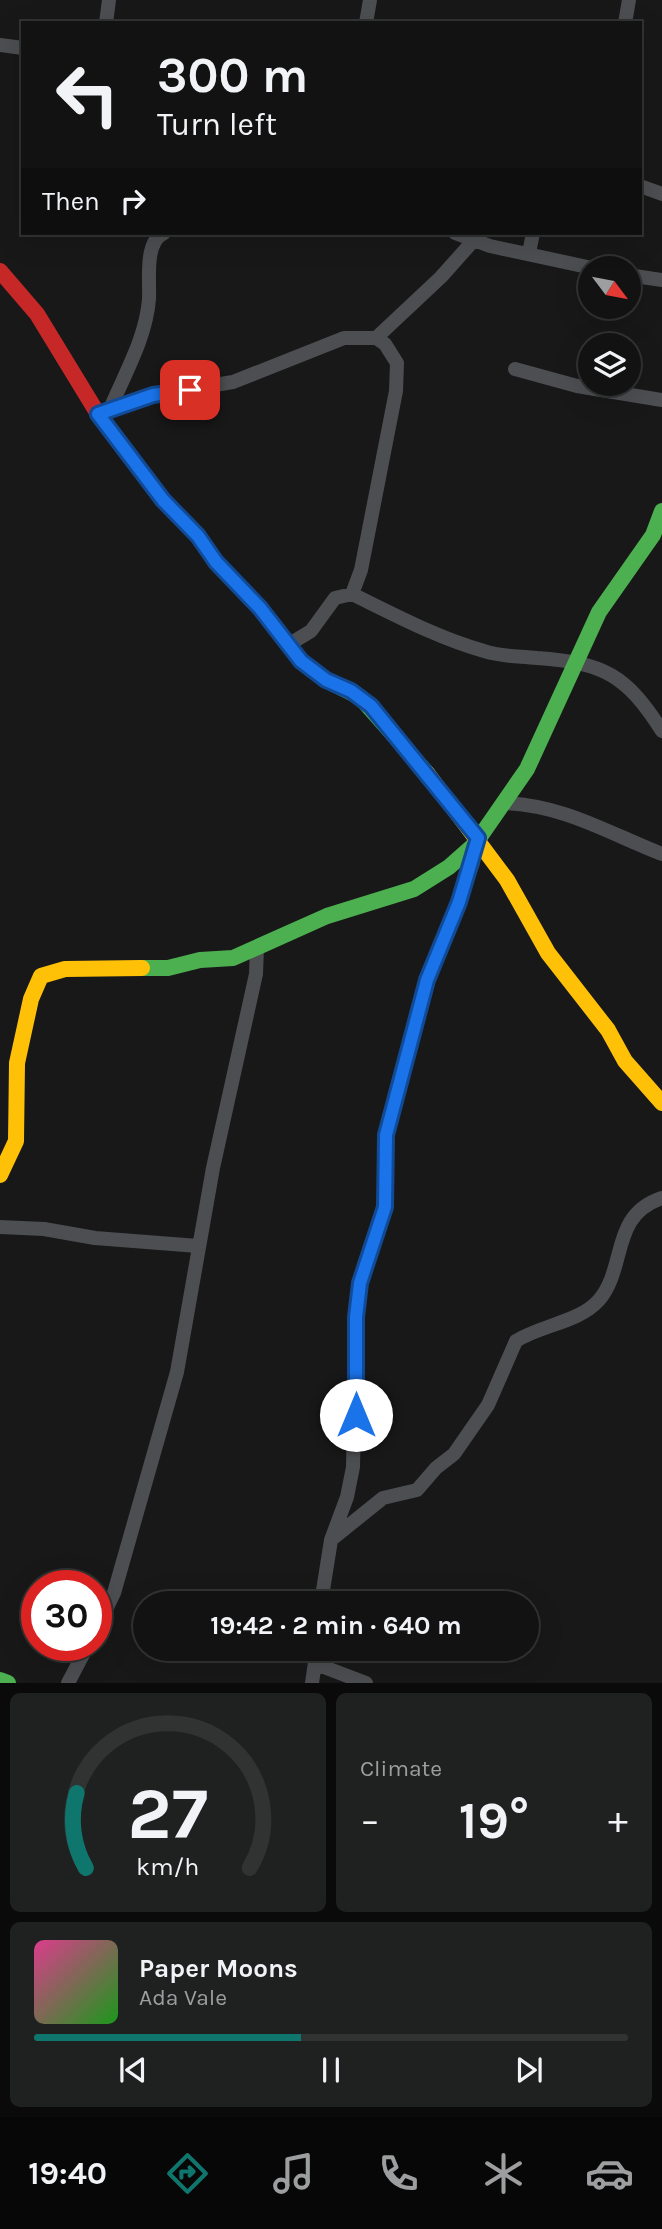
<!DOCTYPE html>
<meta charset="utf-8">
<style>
:root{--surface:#121212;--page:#1f2020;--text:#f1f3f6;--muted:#9c9e9f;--line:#313232;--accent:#0f766e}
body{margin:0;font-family:Karla,sans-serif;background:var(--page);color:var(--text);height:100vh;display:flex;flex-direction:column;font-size:26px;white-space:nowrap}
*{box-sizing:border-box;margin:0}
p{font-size:23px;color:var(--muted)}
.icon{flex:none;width:38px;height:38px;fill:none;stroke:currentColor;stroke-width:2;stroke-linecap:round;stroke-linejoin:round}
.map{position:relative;height:1683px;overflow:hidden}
.side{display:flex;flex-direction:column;gap:10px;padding:10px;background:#0a0a0a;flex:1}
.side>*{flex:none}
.banner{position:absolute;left:21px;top:21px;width:621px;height:214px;border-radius:0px;box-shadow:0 7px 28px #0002,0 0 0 2px var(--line);background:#121212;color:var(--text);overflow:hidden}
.needle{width:46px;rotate:122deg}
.fabs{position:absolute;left:578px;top:256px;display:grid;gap:14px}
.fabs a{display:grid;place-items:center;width:63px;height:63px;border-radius:50%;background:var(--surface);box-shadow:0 7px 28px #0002,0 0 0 2px var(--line);font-size:35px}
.speed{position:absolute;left:21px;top:1570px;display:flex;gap:14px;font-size:35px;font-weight:700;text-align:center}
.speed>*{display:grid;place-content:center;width:91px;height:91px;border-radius:50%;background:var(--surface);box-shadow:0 7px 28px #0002,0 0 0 2px var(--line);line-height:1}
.speed .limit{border:10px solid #d22;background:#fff;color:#111}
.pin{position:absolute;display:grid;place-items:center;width:60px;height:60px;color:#fff;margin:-30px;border-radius:14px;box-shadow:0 4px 10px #0006}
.me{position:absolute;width:77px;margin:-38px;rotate:0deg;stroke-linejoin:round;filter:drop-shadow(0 0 5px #0008)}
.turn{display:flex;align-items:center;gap:24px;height:147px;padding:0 21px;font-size:32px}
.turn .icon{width:91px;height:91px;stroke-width:2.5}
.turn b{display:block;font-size:49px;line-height:60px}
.then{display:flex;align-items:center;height:66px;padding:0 21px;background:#0003;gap:14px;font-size:26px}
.big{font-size:52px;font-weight:700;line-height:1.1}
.side .widget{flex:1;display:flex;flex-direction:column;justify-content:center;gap:10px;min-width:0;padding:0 24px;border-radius:10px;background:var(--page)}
.side .dial{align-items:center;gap:0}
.dial svg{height:182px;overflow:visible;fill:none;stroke:var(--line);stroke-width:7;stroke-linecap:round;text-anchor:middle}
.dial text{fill:var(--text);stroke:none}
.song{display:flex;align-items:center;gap:21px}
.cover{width:84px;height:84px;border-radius:10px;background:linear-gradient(135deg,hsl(330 70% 55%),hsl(120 70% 35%))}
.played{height:7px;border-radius:4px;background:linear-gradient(90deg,var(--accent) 45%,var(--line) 45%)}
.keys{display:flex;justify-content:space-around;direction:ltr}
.heat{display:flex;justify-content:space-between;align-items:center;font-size:38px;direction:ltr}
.side .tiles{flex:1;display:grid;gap:10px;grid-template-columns:1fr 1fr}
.widget:last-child{grid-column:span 2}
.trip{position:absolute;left:133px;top:1591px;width:406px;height:70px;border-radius:35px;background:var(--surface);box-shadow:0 7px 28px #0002,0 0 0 2px var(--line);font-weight:700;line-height:70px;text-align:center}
.tabs{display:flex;height:112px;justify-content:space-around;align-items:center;background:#070707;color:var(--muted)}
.tabs .icon{width:49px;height:49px}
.tabs .current{color:var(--accent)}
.tabs b{font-size:32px;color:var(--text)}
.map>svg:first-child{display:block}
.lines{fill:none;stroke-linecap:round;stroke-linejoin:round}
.street{stroke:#4c4e51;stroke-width:14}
.fast{stroke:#4caf50;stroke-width:16}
.slow{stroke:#ffc107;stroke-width:16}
.jam{stroke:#c62828;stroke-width:16}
.route-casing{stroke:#114b97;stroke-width:18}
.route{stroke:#1a73e8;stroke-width:12}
</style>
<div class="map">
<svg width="662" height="1683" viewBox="0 0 662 1683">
<rect width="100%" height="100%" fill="#181818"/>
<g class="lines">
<path class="street" d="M106 23 109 0
M366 23 370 0
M625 23 629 0
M0 45 23 48
M640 186 662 194
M455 233 490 246 592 268
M529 253 533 233
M628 275 662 280
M376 338 441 277 474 240
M515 369 577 386 662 400
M110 409C125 373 146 338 149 299 150 280 144 242 164 233
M98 414 153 395 233 382 344 338H376L385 344 397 363 396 391 361 570 352 594
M288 645 311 631 335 598 352 594C395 615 438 638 484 651 501 657 519 656 537 658 605 663 626 675 662 731
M504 803C564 805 608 833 662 854
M0 1227 44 1229 95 1238 198 1246
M332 1539 383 1498 417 1490 436 1468 454 1454 488 1405 516 1341C541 1325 580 1322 599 1300 627 1267 610 1215 662 1198
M321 1603 331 1540 347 1497 353 1467 356 1317 364 1265 385 1207 386 1135 427 980 459 902 473 863 475 844
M96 1630 114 1593 177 1372 213 1168 256 974 257 948
M316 1664 366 1683
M68 1683 88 1645
M312 1683 317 1648"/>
<path class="fast" d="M119 442 163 500 198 535 216 563 260 608 301 661 326 680 360 697 427 773
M142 968H168L200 960 233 958 327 916 414 889 449 867 475 844 527 769 599 612 653 535 662 511
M0 1680 8 1683"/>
<path class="slow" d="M427 773 507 880 548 953 608 1030 625 1061 662 1103
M0 1175 16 1141 17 1063 31 999 41 976 65 969 142 968"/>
<path class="jam" d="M0 271 37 314 98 414 119 442"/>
</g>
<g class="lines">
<defs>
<path id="route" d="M190 390 153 395 98 414 163 500 198 536 216 562 260 608 301 661 326 680 351 691 371 706 478 838 459 902 427 980 386 1135 385 1207 360 1283 356 1317V1415"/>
</defs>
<use href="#route" class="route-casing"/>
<use href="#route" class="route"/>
</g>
</svg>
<div class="fabs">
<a><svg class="needle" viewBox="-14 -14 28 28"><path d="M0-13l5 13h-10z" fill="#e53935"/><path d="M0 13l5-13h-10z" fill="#9c9e9f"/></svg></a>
<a><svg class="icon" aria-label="layers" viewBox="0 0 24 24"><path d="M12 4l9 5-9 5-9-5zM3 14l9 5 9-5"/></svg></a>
</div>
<div class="speed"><div class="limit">30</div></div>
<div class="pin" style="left:190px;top:390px;background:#d93025"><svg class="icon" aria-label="arrive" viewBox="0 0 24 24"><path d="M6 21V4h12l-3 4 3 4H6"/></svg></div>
<svg class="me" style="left:356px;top:1415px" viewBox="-20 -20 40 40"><circle r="19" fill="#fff"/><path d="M0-13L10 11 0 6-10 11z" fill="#1a73e8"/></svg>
<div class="trip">19:42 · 2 min · 640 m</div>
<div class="banner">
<div class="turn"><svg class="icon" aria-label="left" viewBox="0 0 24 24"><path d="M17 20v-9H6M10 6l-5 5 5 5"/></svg><div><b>300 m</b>Turn left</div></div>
<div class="then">Then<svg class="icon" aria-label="right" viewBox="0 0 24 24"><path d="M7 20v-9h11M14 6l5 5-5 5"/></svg></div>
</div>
</div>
<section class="side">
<div class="tiles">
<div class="widget dial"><svg viewBox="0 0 100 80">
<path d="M14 69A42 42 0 1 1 86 69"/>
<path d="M14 69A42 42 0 0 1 10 36" stroke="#0f766e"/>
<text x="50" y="56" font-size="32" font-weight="700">27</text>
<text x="50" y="72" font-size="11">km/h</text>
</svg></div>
<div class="widget"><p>Climate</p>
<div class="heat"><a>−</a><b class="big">19°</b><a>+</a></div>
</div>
<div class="widget">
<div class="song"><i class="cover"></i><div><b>Paper Moons</b><p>Ada Vale</p></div></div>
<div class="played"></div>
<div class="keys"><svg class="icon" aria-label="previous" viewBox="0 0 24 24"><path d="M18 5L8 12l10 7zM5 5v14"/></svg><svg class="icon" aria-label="pause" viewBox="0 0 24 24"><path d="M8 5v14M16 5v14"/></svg><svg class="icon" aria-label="next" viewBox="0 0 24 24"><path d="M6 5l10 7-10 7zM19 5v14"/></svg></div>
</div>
</div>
</section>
<nav class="tabs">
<b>19:40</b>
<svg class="icon current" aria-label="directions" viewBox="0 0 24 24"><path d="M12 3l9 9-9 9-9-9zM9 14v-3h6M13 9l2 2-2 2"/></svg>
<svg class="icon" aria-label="music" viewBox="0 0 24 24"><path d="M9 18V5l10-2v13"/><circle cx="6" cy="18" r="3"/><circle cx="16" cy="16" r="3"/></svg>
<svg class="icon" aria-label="phone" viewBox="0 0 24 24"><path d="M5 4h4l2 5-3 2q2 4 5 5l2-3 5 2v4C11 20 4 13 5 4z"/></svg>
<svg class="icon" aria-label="climate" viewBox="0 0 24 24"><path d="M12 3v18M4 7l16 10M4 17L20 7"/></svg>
<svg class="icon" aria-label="car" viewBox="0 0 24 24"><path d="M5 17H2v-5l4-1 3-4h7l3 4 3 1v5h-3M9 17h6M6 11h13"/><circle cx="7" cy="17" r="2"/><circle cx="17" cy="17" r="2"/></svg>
</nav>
